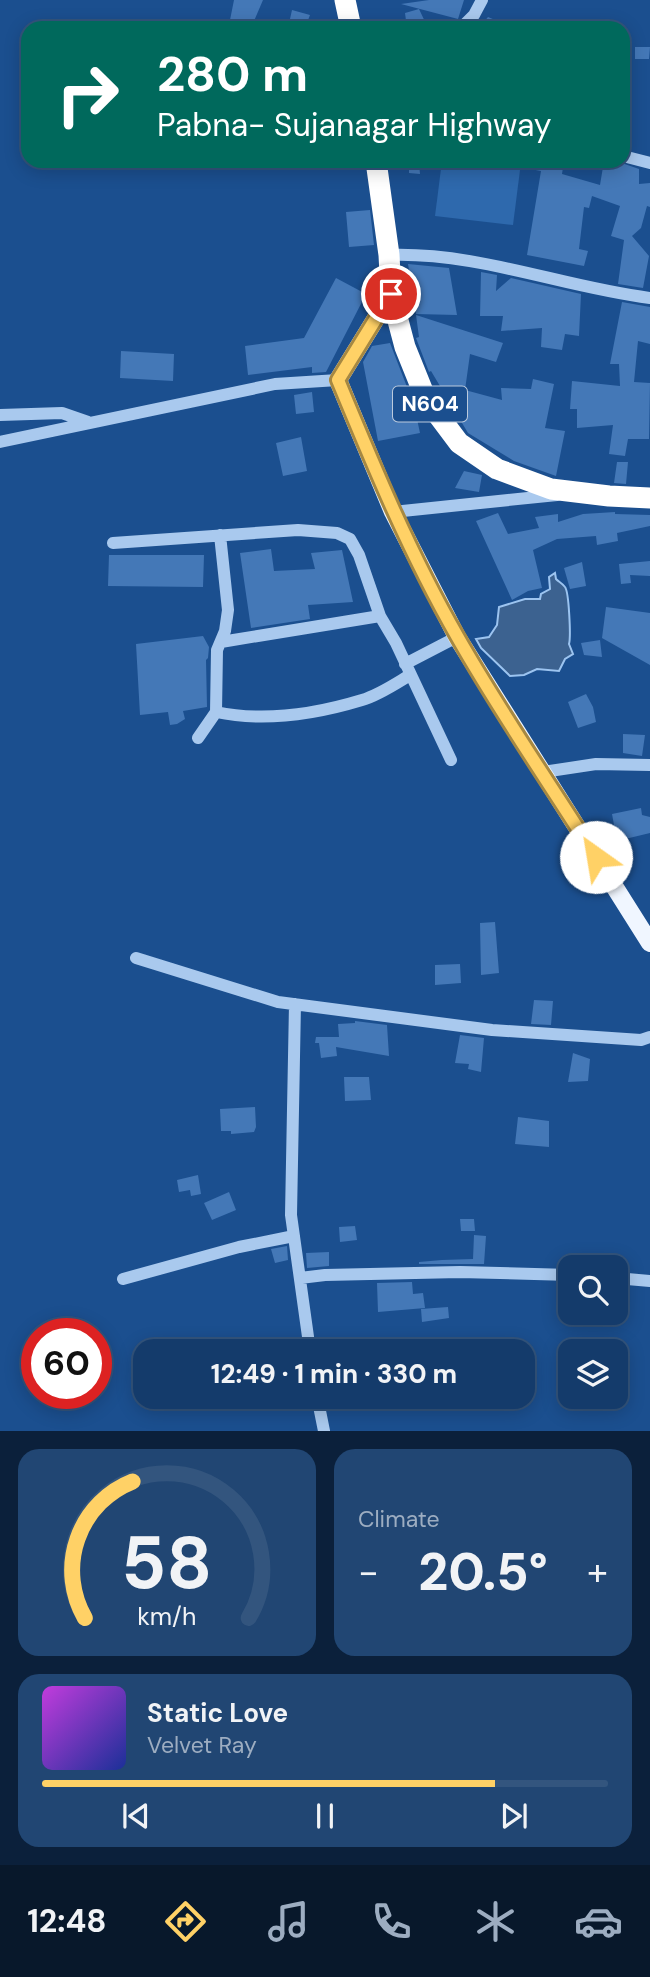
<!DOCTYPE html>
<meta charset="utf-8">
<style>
:root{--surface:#143b6b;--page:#214673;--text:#f1f3f6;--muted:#9dadc1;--line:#33557e;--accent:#ffd166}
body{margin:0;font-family:"DM Sans",sans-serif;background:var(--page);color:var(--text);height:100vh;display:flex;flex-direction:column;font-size:26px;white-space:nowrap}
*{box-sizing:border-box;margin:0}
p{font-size:23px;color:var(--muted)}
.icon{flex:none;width:38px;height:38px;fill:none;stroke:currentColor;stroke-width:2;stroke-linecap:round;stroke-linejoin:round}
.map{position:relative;height:1431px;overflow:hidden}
.drawer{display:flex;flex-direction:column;gap:18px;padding:18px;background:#0b203b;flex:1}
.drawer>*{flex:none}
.hud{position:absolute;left:21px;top:21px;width:609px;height:147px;border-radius:21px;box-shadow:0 4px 18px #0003,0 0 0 2px var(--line);background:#00695c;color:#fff;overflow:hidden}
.fabs{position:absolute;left:558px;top:1255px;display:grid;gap:14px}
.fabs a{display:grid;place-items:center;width:70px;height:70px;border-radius:14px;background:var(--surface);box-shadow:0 4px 18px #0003,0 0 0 2px var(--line);font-size:35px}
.speed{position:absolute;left:21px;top:1318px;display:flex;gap:14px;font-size:35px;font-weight:700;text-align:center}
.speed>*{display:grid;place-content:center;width:91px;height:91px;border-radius:50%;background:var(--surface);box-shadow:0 4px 18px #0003,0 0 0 2px var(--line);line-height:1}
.speed .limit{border:10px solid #d22;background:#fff;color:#111}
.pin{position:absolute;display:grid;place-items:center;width:60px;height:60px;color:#fff;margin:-30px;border:4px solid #fff;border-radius:50%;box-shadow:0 2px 7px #0007}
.me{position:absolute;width:77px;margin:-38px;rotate:328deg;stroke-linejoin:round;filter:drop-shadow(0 0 5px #0008)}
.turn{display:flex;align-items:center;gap:24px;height:147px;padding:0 21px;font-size:32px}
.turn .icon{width:91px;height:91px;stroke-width:2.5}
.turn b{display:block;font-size:49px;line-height:60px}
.big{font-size:52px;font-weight:800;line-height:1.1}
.drawer .widget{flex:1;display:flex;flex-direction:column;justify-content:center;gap:10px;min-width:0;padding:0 24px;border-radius:21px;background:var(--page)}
.drawer .dial{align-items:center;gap:0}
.dial svg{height:182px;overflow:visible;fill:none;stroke:var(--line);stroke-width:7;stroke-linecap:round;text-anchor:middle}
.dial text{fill:var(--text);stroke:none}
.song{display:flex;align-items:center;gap:21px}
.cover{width:84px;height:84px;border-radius:10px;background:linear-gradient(135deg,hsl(290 70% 55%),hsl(230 70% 35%))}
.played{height:7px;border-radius:4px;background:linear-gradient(90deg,var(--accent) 80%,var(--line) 80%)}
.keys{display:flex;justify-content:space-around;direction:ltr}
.heat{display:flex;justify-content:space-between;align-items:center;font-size:38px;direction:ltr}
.drawer .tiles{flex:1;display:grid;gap:18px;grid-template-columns:1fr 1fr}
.widget:last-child{grid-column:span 2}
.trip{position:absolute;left:133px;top:1339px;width:402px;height:70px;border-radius:21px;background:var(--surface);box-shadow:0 4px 18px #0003,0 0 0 2px var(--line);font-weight:800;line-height:70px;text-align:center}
.tabs{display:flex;height:112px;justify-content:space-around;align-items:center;background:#08182b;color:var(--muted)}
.tabs .icon{width:49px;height:49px}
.tabs .selected{color:var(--accent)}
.tabs b{font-size:32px;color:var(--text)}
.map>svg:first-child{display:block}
.green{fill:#2e69ad}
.water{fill:#3c6290;stroke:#9cc4f0;stroke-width:2}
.building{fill:#4478b7}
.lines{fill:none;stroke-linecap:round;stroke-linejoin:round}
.minor{stroke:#a9c9ee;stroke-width:12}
.major{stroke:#f0f6ff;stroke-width:18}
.highway{stroke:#fff;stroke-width:21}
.route-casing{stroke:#a68842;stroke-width:18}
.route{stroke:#ffd166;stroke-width:12}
.labels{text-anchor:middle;stroke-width:7;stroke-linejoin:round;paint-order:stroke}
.shield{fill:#1b4f8f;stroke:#bbcadd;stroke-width:2}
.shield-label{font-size:21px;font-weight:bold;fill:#fff}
</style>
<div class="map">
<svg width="650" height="1431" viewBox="0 0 650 1431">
<rect width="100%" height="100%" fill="#1b4f8f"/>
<path class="green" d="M442 161 520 170 513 225 435 216Z"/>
<path class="water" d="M555 573 556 579C559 582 562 583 565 587 569 592 571 637 569 644L573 654 565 659 559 671 537 669 524 675 510 676 481 648 476 639 489 637 497 625 499 607 525 599H540L541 594 550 589 549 577Z"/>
<path class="building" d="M234 0H263L251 28 229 25Z
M429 0H464L458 19 401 4Z
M419 9 428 28H407L405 13Z
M292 10 310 15 305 28H288Z
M488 17 514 28H479Z
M635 47H650L649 59H635Z
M409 161 419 163 420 174 409 173Z
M514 161H564L562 174 600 185 604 161H616L639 169V184L650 183V207L647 206 641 228 632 236 649 256 643 288 618 284 624 240 611 236 620 206 592 196 589 208 584 207 579 249 588 251 584 266 527 255 541 171 514 166Z
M370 210 374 245 349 247 346 212Z
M408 264 449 268 457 315 416 314Z
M481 272 497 275 496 291 511 278 581 294 579 336 565 334 562 350 541 347 542 328 501 331 503 316H480Z
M336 278 366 294 326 372 312 373V367L248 375 245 346 304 338Z
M622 302 650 307V344L638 341 634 382 650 383 649 439H628L625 456 609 454 613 425 577 428V409H570L572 381 620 386 619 364H610Z
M416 315 503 343 496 362 470 354 465 390 502 400 501 388 531 389 533 379 554 384 545 428 565 431 556 476 514 461 468 433 431 371 429 372 416 338 419 337Z
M390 343 414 405 420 433 378 441 363 362 372 346Z
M121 351 174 354 173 381 120 378Z
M312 392 314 412 296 414 294 395Z
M301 437 307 471 283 476 276 443Z
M617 462H628L626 484 614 483Z
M464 471 482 475 479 492 455 488Z
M615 512V514L650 515V526L617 533 618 541 597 545 596 536 557 539 533 550 542 588 528 591 512 600 476 521 498 513 508 534 539 528 535 517 558 514V522L583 514Z
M271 549 274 571 315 569 311 553 342 550 353 602 308 605 310 619 251 628 240 553Z
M109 555H204L203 587 108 586Z
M650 561V576L630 575 631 583 621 584 619 564Z
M582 562 586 586 570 589 564 568Z
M606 607 650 613V665L602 638Z
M203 636 209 647 208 658 206 660 207 707 183 711 185 719 177 724 170 725 168 712 140 715 136 644Z
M600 640 602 657 584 655 581 643Z
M586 694 593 707 596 722 578 728 568 702Z
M623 734 645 735 642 756 623 753Z
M641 808 642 815 650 817V833L617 841 612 814Z
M495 922 499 973 481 975 480 923Z
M460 964 461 983 435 985V965Z
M534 1000 553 1001 551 1025 531 1024Z
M355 1021 387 1025 389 1056 336 1047 337 1056 321 1058 319 1043H315L316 1037H339L338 1024 355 1023Z
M460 1035 484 1038 481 1072 468 1069 469 1064 455 1063Z
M573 1053 590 1059 588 1081 568 1082Z
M344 1077H369L371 1100 345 1101Z
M255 1107 256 1127 254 1132 231 1134V1131H221L220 1109Z
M518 1117 549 1121V1147L515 1144Z
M198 1175 201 1194 191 1196 190 1190 179 1192 177 1180Z
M229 1192 236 1210 212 1220 204 1203Z
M460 1219H474L475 1231H461Z
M355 1226 357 1240 340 1242 339 1227Z
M474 1235 486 1236 484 1264H419V1262L442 1260 473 1259Z
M287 1246 288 1260 275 1263 271 1249Z
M329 1252V1266L307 1268 306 1253Z
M412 1282 413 1294 423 1293 425 1308 378 1312 377 1283Z
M448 1307 449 1318 422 1322 421 1309Z"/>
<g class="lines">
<path class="minor" d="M461 28 474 15 482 0
M623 156 650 163
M389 255C479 252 562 287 650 298
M0 415 62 413 88 422
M0 442 275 384 338 380
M393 512 557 495
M113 543 298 530 337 533 350 539 359 555 380 616 396 643 451 760
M221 642 380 616
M405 664 457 637
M216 712 217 650 225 631 228 610 220 535
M198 738 216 712C263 722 316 714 362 700 379 695 395 684 410 675
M543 772 596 764 650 765
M136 958 278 1002 492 1030 641 1040 650 1037
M295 1004 291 1215 310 1351
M300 1278 325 1275 460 1272 570 1275
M616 1278 650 1281
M123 1279 239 1247 294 1236
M317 1396 324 1431"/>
<path class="major" d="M391 294 338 380 393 512 457 637 650 943"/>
<path class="highway" d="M345 0 351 28
M376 161 389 255 391 294 405 347 426 399 459 443 497 469 551 489 609 496 650 498"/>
</g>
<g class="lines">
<defs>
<path id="route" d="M391 294 338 380C374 467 410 554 457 636 500 712 550 784 596 857"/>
</defs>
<use href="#route" class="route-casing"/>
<use href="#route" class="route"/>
</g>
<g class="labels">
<rect class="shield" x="393" y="386.5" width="74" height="35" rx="5"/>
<g class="shield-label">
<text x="430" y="411">N604</text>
</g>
</g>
</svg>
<div class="fabs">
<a><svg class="icon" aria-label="search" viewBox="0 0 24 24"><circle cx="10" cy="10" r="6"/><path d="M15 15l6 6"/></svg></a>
<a><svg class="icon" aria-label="layers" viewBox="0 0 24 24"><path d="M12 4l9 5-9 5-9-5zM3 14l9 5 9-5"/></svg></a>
</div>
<div class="speed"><div class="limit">60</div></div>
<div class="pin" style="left:391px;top:294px;background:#d93025"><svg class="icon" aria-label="arrive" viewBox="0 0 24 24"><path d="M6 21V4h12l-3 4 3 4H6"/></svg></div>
<svg class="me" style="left:596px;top:857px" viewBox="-20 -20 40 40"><circle r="19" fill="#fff"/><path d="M0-13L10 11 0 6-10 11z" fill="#ffd166"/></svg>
<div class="trip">12:49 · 1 min · 330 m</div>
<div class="hud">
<div class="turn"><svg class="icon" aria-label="right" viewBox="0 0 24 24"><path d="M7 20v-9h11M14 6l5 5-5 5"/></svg><div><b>280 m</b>Pabna- Sujanagar Highway</div></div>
</div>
</div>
<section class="drawer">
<div class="tiles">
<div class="widget dial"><svg viewBox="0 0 100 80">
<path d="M14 69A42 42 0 1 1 86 69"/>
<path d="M14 69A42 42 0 0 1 35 9" stroke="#ffd166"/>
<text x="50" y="56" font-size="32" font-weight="700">58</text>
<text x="50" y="72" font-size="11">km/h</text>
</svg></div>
<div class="widget"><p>Climate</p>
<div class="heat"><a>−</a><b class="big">20.5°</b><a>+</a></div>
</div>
<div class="widget">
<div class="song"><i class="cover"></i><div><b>Static Love</b><p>Velvet Ray</p></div></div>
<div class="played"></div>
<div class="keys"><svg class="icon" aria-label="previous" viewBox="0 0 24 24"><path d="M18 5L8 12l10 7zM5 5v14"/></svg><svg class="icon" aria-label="pause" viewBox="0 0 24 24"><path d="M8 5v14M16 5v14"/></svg><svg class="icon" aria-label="next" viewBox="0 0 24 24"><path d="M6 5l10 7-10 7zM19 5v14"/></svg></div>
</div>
</div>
</section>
<nav class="tabs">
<b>12:48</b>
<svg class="icon selected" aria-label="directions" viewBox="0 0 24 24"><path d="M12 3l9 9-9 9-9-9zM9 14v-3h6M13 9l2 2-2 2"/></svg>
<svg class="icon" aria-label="music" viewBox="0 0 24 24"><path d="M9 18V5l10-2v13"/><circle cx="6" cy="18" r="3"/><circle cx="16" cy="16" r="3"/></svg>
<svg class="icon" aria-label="phone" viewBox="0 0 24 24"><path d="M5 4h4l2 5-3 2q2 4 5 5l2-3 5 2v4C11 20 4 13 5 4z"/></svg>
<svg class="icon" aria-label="climate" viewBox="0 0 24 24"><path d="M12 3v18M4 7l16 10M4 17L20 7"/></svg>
<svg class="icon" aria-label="car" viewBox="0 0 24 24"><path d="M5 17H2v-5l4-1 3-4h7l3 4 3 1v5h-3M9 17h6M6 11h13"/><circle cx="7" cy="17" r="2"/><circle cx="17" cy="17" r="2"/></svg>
</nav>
